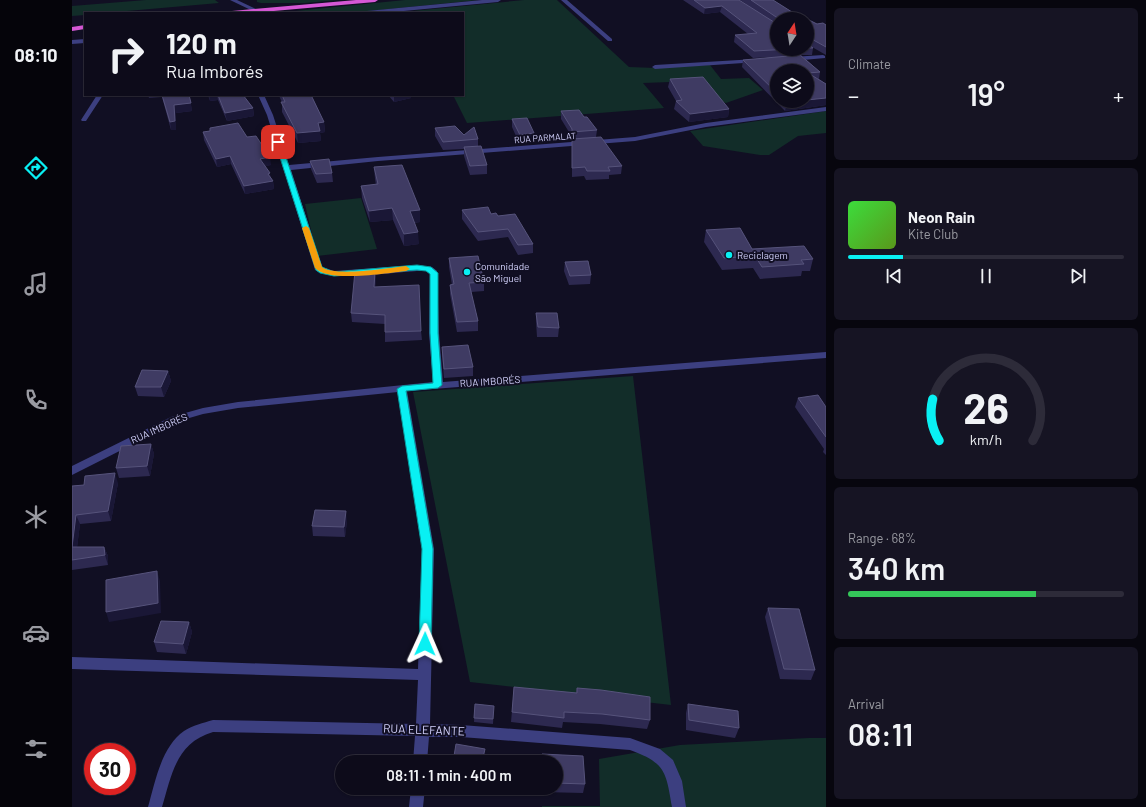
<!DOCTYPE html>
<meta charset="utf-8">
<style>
:root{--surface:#0d0b1a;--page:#161423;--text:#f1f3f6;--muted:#9a9ba2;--line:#2d2b39;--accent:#09f0f3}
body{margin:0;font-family:Barlow,sans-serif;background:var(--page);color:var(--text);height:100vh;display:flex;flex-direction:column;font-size:15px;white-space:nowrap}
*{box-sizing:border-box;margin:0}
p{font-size:13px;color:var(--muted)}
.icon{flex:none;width:22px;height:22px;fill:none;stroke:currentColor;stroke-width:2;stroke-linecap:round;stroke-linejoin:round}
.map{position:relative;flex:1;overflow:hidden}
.panel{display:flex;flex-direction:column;gap:8px;padding:8px;background:#07060e;width:320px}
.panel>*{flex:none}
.top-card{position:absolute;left:12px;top:12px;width:380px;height:84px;border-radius:0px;box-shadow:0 1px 3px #0004,0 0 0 1px var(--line);background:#0d0b1a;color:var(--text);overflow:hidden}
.needle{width:26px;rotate:12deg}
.buttons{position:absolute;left:698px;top:12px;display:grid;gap:8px}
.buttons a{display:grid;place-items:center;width:44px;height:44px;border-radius:50%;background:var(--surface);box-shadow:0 1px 3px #0004,0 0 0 1px var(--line);font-size:20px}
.speed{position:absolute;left:12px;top:743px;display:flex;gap:8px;font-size:20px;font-weight:700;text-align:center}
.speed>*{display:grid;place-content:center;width:52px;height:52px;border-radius:50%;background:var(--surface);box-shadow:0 1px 3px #0004,0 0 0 1px var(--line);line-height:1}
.speed .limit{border:6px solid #d22;background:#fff;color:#111}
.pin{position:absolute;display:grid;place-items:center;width:34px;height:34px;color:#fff;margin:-17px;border-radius:8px;box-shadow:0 2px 6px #0006}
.me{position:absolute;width:44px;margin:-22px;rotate:1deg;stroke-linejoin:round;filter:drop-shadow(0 0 3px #0008)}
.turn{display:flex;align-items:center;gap:14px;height:84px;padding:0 16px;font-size:18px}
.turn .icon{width:52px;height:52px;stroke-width:2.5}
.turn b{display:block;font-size:28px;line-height:34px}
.big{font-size:30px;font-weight:600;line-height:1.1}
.panel .widget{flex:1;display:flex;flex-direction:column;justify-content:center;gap:6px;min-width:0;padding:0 14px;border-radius:6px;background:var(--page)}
.panel .dial{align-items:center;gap:0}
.dial svg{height:104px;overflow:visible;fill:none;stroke:var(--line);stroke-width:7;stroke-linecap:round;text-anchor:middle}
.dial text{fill:var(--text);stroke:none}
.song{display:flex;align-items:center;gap:12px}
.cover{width:48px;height:48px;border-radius:6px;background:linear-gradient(135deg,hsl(120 70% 55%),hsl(90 70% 35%))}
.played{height:4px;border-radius:2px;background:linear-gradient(90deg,var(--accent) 20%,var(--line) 20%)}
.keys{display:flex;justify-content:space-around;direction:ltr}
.heat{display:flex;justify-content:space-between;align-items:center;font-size:22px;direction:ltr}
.charge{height:6px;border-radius:3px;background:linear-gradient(90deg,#34c759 68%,var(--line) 0)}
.trip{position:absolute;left:263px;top:755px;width:228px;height:40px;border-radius:20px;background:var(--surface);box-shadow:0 1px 3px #0004,0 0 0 1px var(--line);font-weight:600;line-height:40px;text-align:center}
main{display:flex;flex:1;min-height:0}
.menu{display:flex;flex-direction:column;width:72px;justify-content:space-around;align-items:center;background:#05040a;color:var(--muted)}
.menu .icon{width:28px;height:28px}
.menu .on{color:var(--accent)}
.menu b{font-size:18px;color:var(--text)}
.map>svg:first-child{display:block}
.green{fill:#122d29}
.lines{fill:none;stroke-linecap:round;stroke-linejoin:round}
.minor{fill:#3c3f80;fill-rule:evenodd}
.trunk{fill:#d558d5;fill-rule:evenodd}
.wall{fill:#2d2950;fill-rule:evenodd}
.shaded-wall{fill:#1a1736}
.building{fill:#3f3b63;stroke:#56537b}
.route{fill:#09f0f3;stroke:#069c9e}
.slow{fill:#f59e0b}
.poi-dot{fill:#09f0f3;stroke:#110f23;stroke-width:1.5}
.labels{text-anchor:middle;stroke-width:4;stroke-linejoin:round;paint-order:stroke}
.far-street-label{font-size:9px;fill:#d4d3fd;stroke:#110f23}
.poi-label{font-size:10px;fill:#d4d3fd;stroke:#110f23;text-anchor:start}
.street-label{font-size:10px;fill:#d4d3fd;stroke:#110f23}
.near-street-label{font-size:12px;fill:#d4d3fd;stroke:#110f23}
</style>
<main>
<nav class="menu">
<b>08:10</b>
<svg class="icon on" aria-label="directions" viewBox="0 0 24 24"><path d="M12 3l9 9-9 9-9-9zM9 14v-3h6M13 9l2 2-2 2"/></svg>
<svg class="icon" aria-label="music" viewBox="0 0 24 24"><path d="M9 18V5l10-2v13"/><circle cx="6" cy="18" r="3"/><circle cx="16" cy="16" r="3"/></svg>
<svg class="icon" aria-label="phone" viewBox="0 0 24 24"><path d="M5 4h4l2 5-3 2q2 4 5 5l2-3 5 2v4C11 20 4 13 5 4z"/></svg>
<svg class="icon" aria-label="climate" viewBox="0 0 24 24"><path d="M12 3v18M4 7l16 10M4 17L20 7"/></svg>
<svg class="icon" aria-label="car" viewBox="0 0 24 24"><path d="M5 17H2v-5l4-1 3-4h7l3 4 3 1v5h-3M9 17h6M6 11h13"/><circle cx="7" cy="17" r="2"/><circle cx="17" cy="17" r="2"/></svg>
<svg class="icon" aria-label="filters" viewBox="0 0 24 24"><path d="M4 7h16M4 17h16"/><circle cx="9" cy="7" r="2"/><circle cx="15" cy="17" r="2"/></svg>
</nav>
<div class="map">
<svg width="754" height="807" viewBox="0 0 754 807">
<rect width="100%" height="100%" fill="#110f23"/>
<path class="green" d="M74 0H143L147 3 32 13H13V15L0 16V6Z
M185 0H267L233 3H189L185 2Z
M333 0H407L277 13H203Z
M452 0H485L557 67 584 68 638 65 649 79 677 78 691 90 654 103 637 97 626 81 571 83 592 108 395 123 381 95H391V13H341L340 11Z
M754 111V133L726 136 697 155H688L631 146 618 131Z
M289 198 305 249 245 256 233 204Z
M561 376 599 705 398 682 341 392Z
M737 738H754V807H470V806H528L527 759 608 745Z"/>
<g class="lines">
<path class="minor" d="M158 0H165L188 11 183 12Z
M410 0H429L426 2 311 13H292L295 11Z
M489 0H495L540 39V41H536Z
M13 39V43L0 44V40Z
M751 55 753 56V58L720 61 717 59 720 57Z
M684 59 686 60V62L583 69 580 67 583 65Z
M25 95H31L14 121H10L9 120Z
M186 95H192L201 115 217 165 306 157 563 137 634 123 754 107V111L634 127 563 141 306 161 219 170 250 267 262 271 345 265 360 267 365 271 367 333 371 382 754 352V358L335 391 362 549 358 724 389 725 558 738 588 749 601 760 610 781 614 807H600C594 772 594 763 558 750L389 737H357L355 762H341L343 736 141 732C104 743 100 774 90 807H76C83 783 89 747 112 731 121 725 131 723 141 720L344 724 346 680 0 669V657L346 669 350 549 326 392 166 408 131 414 107 421 0 475V466L99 417 131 408 166 402 361 382 357 333 358 274 355 271H345C323 272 260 282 243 270L195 115Z
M339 788H353L351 807H337Z"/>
<path class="trunk" d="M284 0H306L303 2 180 13H157L160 11Z
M13 25V29L0 31V27Z"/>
</g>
<path class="wall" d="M611 0H667L684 11 668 0H701L731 19H705V49H735V19L745 24 751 23 754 25V55L740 47 741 48 740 55H729L748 72 747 79 754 84V105L713 111 670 67 671 60 702 57 681 58 662 42 663 35 676 34 648 12 632 14ZM705 71H735V101H705Z
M598 79 657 109 656 117 617 122 602 109 604 101 596 87Z
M76 95H117L120 111 104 113V130H99L90 97 77 98Z
M136 95H171L181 108 182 116 155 121 146 100 138 101Z
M207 95H239L252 122 253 132 248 133 249 141 226 143 210 112V102L208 98Z
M316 95H339V98L322 102Z
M489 111 512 117 525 130 524 137 550 166 549 174 537 175V179L514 180 512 176 500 177V137L489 119Z
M440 119 461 142 447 143 440 127Z
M138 128 175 137 199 165 193 166 201 181 202 189 173 194 159 164 145 167 132 140 131 132 138 131Z
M363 128 392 135 406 139V146L415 165V174L398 175 392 156V149L371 150 363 136Z
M238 161 260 173 261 182 245 183 239 169Z
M302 167 348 222 342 223 347 244 332 246 321 220 298 222 290 198 289 186 304 185 303 179Z
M390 210 419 214 426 216 461 244V253L446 255 436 237 406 241 390 219Z
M634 230 680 249 741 259 738 271H730L729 276 688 279 681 268 650 270 632 242Z
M377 258 412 282V291L399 292 406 321V331L385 332 378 294V285H380L377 267Z
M493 262 519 275 518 284 497 285 492 271Z
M303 271 304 280 303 287 349 331 350 340 313 342V324L280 322 279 313Z
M464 313 487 328 486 337H465L464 322Z
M370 347 401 367V376L372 378 370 356Z
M96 371 99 381 92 397 66 396 63 387Z
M726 398 754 407V455L751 452 752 449 723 407Z
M79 444 82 454 78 476 47 478 44 468Z
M46 483 39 521 8 524 5 547H32L36 556V565L0 570V486Z
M275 521 273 537 241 536 240 526Z
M696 608 743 670 739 680 708 679 693 617Z
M117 622 120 632 114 654 85 652 82 642Z
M442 687 504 693 505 688 578 720 575 729 528 724 491 722 490 728 439 722Z
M403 704 422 706 421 724 402 722Z
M616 704 667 728 663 738 614 730V713Z
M470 754 511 756 513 784 511 793 470 792V788H484V762H469Z
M378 788H407L406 793Z"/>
<path class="shaded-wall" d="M650 6 648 12 632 14 633 8Z
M137 95H145L146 100 138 101Z
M329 95H339V98L322 102V96Z
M754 98V105L713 111 715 103 729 101H735V100Z
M119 103 120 111 104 113V130H99L98 122 102 105Z
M181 108 182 116 155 121 153 113Z
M657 109 656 117 617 122 618 114Z
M252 122 253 132 248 133 249 141 226 143 225 133 246 123Z
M462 133 461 142 447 143 448 135Z
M158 156 159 164 145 167 144 159Z
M198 157 199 165 189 167 188 159Z
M198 173 199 181 196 174Z
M201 181 202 189 173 194 172 186Z
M320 208 321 220 298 222 297 211Z
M348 210V222L338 223V211Z
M346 232 347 244 332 246V234Z
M303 271 304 280 303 296 302 287Z
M96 371 99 381 92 397 89 387Z
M79 444 82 454 78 476 75 466Z
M43 473 46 483 39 521 36 511Z
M274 511 275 521 273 537 272 527Z
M4 515 8 524 4 556 0 547Z
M32 547 36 556V565L33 555Z
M85 571 88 581 89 613 37 622 34 612Z
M117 622 120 632 114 654 111 644Z
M413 749 411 762H410Z"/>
<path class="building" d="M622 0H667L705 24V49H720L682 51 663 35 685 33 650 6 633 8Z
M679 0H701L731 19H707Z
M735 19 745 24 751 23 754 25V47L736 37 735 40Z
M735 43 741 48H735Z
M728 55 748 72 736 73 754 84V98L735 100V71H705V93L671 60Z
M631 77 657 109 618 114 604 101 610 100 598 79Z
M90 95H117L119 103 102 105 103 121 98 122Z
M146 95H171L181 108 153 113Z
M210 95H239L252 122 246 123 248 131 225 133 209 102H213Z
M321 95H329L322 96Z
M713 101H729L715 103Z
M507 110 512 117H515L525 130 500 132V129L489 111Z
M455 118 462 133 448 135 440 119Z
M166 123 175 137 184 136 198 157 188 159 198 173 196 174 201 181 172 186 158 156 144 159 131 132 138 131V128Z
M383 126 392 135 402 127 406 139 371 142 363 128Z
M529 137 550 166 536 167 538 171H515L513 167 500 168V139Z
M409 146 415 165 398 166 392 147Z
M257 159 260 173 244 174 238 161Z
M330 165 348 210 338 211 346 232 332 234 320 208 297 211 289 186 306 184 302 167Z
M416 207 419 214 424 213 426 216 443 214 461 244 446 245 436 229 406 232 390 210Z
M668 228 680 249 732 246 741 259 729 260 732 264 690 267 683 256 652 258 634 230Z
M406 256 412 282 397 283 406 321 385 322 378 285 382 284 377 258Z
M516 261 519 275 498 276 493 262Z
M283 271H303L302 287 347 285 349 331 313 332V315L279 313Z
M464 313H485L487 328 466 327Z
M396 345 401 367 372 369 370 347Z
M70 370 96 371 89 387H63Z
M746 395 754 407V437L726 398Z
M79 444 75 466 44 468 49 446Z
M43 473 36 511 4 515 0 547H32L33 555 0 560V486L12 485 13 476Z
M243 510 274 511 272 527 240 526Z
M85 571 86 603 34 612V580Z
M696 608 727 609 743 670 712 669Z
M89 621 117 622 111 644 82 642Z
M442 687 505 693V688L529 690 578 697V720L530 714 492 712V718L440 712Z
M403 704 422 706 421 719 402 718Z
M616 704 666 711 667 728 617 720Z
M384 744 413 749 410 762H381Z
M470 754 511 756 513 784 484 783V762H471Z"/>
<path class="route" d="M204 140 209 142 250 267 262 272 345 265 359 267 366 273V333L370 385 366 388 334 391 361 549 359 644 357 647 353 649 349 647 347 644 350 549 325 389 330 386 361 383 358 333V274L354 271 345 270 262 276 248 273 244 270 203 142Z"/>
<path class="slow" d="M234 226 237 228 250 267C262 277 317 268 334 266L338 269 334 271C315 273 256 283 243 268L230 228Z"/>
<g class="poi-dot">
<circle cx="657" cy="255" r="4"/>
<circle cx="395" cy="272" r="4"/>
</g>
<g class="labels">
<g class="far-street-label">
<text transform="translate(473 138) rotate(-4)" y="3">RUA PARMALAT</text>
</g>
<g class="poi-label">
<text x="665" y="259">Reciclagem</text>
<text x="403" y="270">Comunidade<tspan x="403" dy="12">São Miguel</tspan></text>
</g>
<g class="street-label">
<text transform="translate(418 381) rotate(-4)" y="4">RUA IMBORÉS</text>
<text transform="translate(87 428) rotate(-24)" y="4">RUA IMBORÉS</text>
</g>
<g class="near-street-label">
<text transform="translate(352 730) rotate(2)" y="4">RUA ELEFANTE</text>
</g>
</g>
</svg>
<div class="buttons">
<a><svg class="needle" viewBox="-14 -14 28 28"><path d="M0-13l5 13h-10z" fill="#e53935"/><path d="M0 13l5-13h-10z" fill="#9a9ba2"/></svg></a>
<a><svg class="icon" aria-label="layers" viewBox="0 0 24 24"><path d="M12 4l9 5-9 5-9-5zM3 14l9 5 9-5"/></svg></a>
</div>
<div class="speed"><div class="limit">30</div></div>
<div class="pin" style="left:206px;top:142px;background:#d93025"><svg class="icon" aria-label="arrive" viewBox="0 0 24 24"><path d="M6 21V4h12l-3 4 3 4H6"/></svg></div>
<svg class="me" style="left:353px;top:644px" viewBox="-20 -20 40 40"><path d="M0-17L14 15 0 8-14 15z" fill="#09f0f3" stroke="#fff" stroke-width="4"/></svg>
<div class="trip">08:11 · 1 min · 400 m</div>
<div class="top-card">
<div class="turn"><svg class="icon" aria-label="right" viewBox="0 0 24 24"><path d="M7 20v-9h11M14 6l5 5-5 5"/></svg><div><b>120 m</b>Rua Imborés</div></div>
</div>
</div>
<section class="panel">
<div class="widget"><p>Climate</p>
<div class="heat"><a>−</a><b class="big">19°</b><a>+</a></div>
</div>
<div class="widget">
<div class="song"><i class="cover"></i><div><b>Neon Rain</b><p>Kite Club</p></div></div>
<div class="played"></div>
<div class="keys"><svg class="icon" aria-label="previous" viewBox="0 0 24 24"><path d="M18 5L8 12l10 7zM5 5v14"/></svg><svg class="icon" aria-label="pause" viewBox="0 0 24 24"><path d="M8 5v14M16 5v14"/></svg><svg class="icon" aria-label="next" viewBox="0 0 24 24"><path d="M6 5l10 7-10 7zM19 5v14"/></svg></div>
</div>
<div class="widget dial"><svg viewBox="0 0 100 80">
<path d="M14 69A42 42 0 1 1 86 69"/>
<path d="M14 69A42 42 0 0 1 9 37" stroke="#09f0f3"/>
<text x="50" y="56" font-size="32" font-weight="700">26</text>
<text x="50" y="72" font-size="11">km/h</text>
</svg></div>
<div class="widget"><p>Range · 68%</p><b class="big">340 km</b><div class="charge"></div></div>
<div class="widget"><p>Arrival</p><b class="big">08:11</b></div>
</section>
</main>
